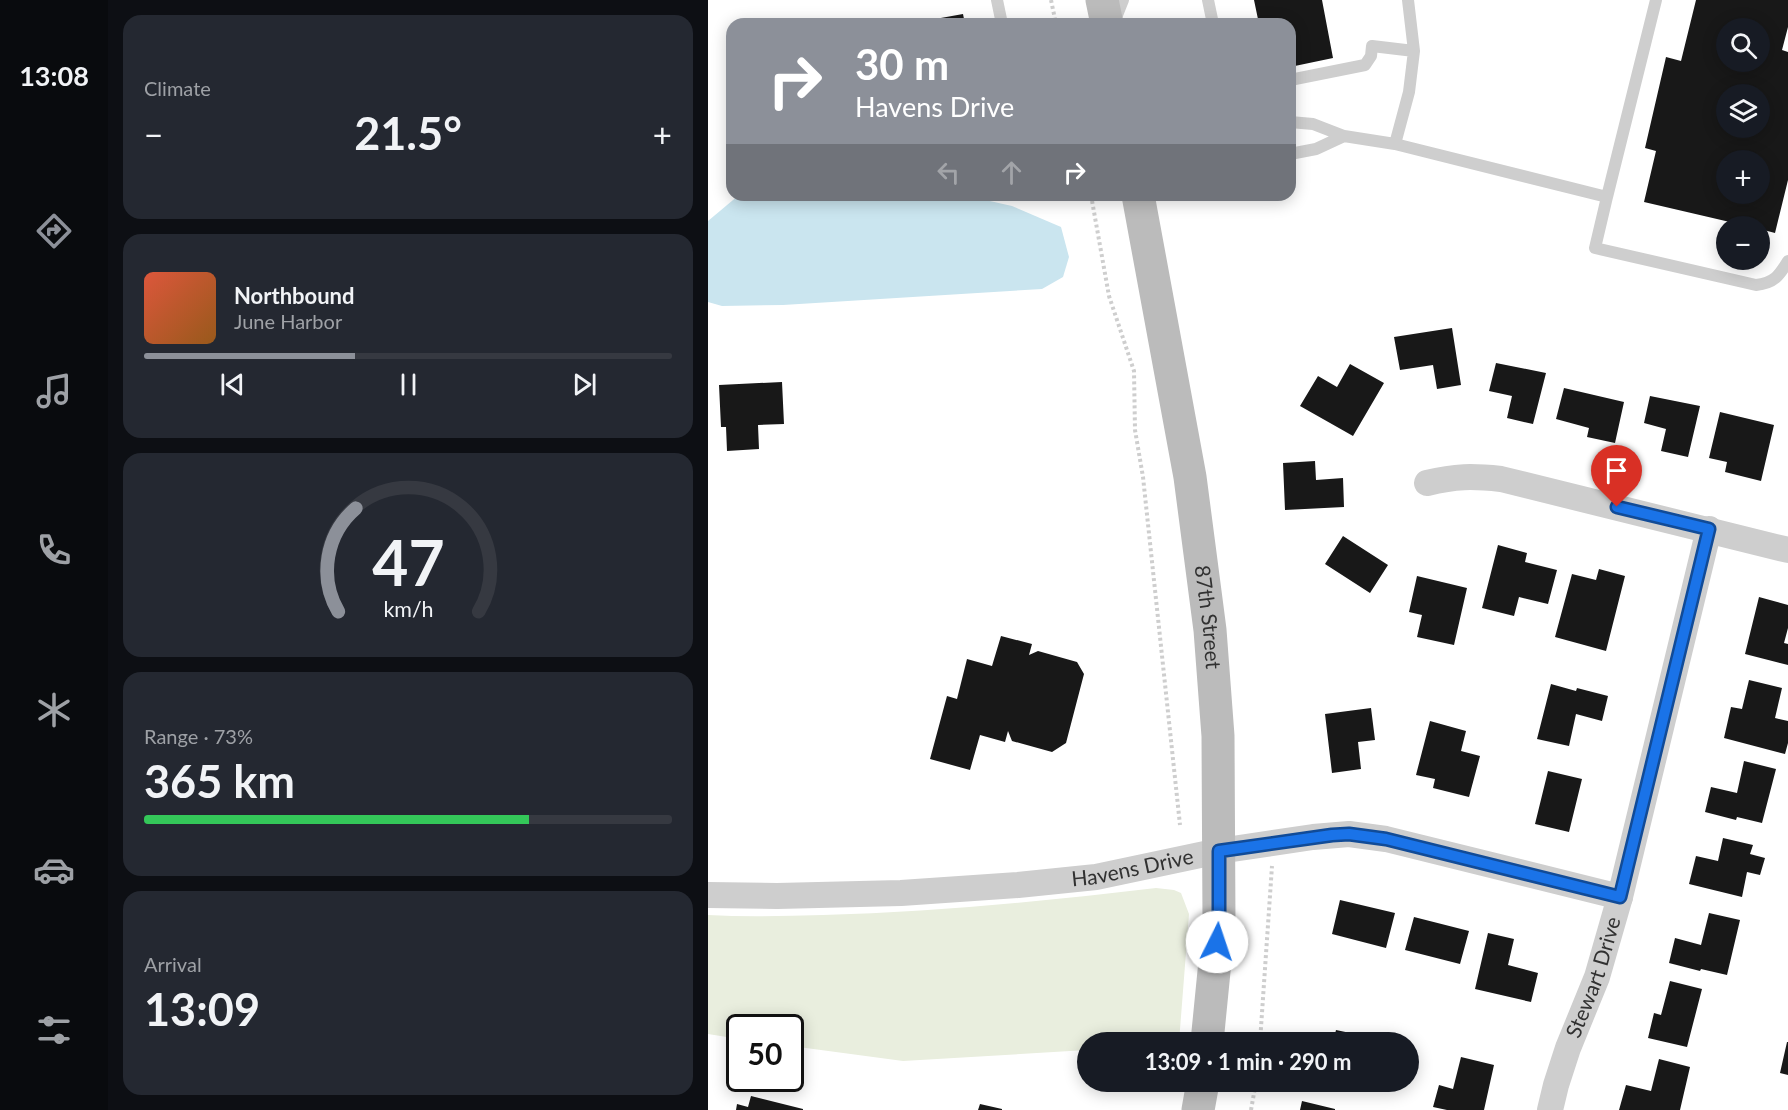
<!DOCTYPE html>
<meta charset="utf-8">
<style>
:root{--surface:#171b24;--page:#242831;--text:#f1f3f6;--muted:#9ea1a6;--line:#363941;--accent:#8c9099}
body{margin:0;font-family:Lato,sans-serif;background:var(--page);color:var(--text);height:100vh;display:flex;flex-direction:column;font-size:22px;white-space:nowrap}
*{box-sizing:border-box;margin:0}
p{font-size:20px;color:var(--muted)}
.icon{flex:none;width:33px;height:33px;fill:none;stroke:currentColor;stroke-width:2;stroke-linecap:round;stroke-linejoin:round}
.map{position:relative;flex:1;overflow:hidden}
.panel{display:flex;flex-direction:column;gap:15px;padding:15px;background:#0d0f14;width:600px}
.panel>*{flex:none}
.guide{position:absolute;left:18px;top:18px;width:570px;height:183px;border-radius:18px;box-shadow:0 3px 15px #0003;background:#8c9099;color:#fff;overflow:hidden}
.fabs{position:absolute;left:1008px;top:18px;display:grid;gap:12px}
.fabs a{display:grid;place-items:center;width:54px;height:54px;border-radius:50%;background:var(--surface);box-shadow:0 3px 15px #0003;font-size:30px}
.speed{position:absolute;left:18px;top:1014px;display:flex;gap:12px;font-size:30px;font-weight:700;text-align:center}
.speed>*{display:grid;place-content:center;width:78px;height:78px;border-radius:50%;background:var(--surface);box-shadow:0 3px 15px #0003;line-height:1}
.speed .limit{border:3px solid #111;border-radius:9px;background:#fff;color:#111}
.pin{position:absolute;display:grid;place-items:center;width:51px;height:51px;color:#fff;margin:-62px -26px;border-radius:50% 50% 50% 0;rotate:-45deg;box-shadow:0 0 6px #0007}
.pin .icon{rotate:45deg}
.me{position:absolute;width:66px;margin:-33px;rotate:4deg;stroke-linejoin:round;filter:drop-shadow(0 0 4px #0008)}
.turn{display:flex;align-items:center;gap:21px;height:126px;padding:0 30px;font-size:27px}
.turn .icon{width:78px;height:78px;stroke-width:2.5}
.turn b{display:block;font-size:42px;line-height:51px}
.lanes{display:flex;align-items:center;height:57px;padding:0 30px;background:#0003;justify-content:center;gap:30px;direction:ltr}
.lanes .off{opacity:.35}
.big{font-size:45px;font-weight:700;line-height:1.1}
.panel .widget{flex:1;display:flex;flex-direction:column;justify-content:center;gap:9px;min-width:0;padding:0 21px;border-radius:18px;background:var(--page)}
.panel .dial{align-items:center;gap:0}
.dial svg{height:156px;overflow:visible;fill:none;stroke:var(--line);stroke-width:7;stroke-linecap:round;text-anchor:middle}
.dial text{fill:var(--text);stroke:none}
.song{display:flex;align-items:center;gap:18px}
.cover{width:72px;height:72px;border-radius:9px;background:linear-gradient(135deg,hsl(10 70% 55%),hsl(30 70% 35%))}
.played{height:6px;border-radius:3px;background:linear-gradient(90deg,var(--accent) 40%,var(--line) 40%)}
.keys{display:flex;justify-content:space-around;direction:ltr}
.heat{display:flex;justify-content:space-between;align-items:center;font-size:33px;direction:ltr}
.charge{height:9px;border-radius:4px;background:linear-gradient(90deg,#34c759 73%,var(--line) 0)}
.trip{position:absolute;left:369px;top:1032px;width:342px;height:60px;border-radius:30px;background:var(--surface);box-shadow:0 3px 15px #0003;font-weight:700;line-height:60px;text-align:center}
main{display:flex;flex:1;min-height:0}
.dock{display:flex;flex-direction:column;width:108px;justify-content:space-around;align-items:center;background:#090b0e;color:var(--muted)}
.dock .icon{width:42px;height:42px}
.dock .on{color:var(--accent)}
.dock b{font-size:27px;color:var(--text)}
.map>svg:first-child{display:block}
.green{fill:#e9eede}
.water{fill:#cae5ef}
.building{fill:#181818;fill-rule:evenodd}
.lines{fill:none;stroke-linecap:round;stroke-linejoin:round}
.path{stroke:#cecece;stroke-width:4;stroke-dasharray:3 3;stroke-linecap:butt}
.lane{stroke:#cecece;stroke-width:12}
.street{stroke:#cecece;stroke-width:26}
.secondary{stroke:#bbb;stroke-width:33}
.route-casing{stroke:#114b97;stroke-width:15}
.route{stroke:#1a73e8;stroke-width:10}
.labels{text-anchor:middle;stroke-width:6;stroke-linejoin:round;paint-order:stroke}
.street-label{font-size:21px;fill:#313131;stroke:#fff}
</style>
<main>
<nav class="dock">
<b>13:08</b>
<svg class="icon on" aria-label="directions" viewBox="0 0 24 24"><path d="M12 3l9 9-9 9-9-9zM9 14v-3h6M13 9l2 2-2 2"/></svg>
<svg class="icon" aria-label="music" viewBox="0 0 24 24"><path d="M9 18V5l10-2v13"/><circle cx="6" cy="18" r="3"/><circle cx="16" cy="16" r="3"/></svg>
<svg class="icon" aria-label="phone" viewBox="0 0 24 24"><path d="M5 4h4l2 5-3 2q2 4 5 5l2-3 5 2v4C11 20 4 13 5 4z"/></svg>
<svg class="icon" aria-label="climate" viewBox="0 0 24 24"><path d="M12 3v18M4 7l16 10M4 17L20 7"/></svg>
<svg class="icon" aria-label="car" viewBox="0 0 24 24"><path d="M5 17H2v-5l4-1 3-4h7l3 4 3 1v5h-3M9 17h6M6 11h13"/><circle cx="7" cy="17" r="2"/><circle cx="17" cy="17" r="2"/></svg>
<svg class="icon" aria-label="filters" viewBox="0 0 24 24"><path d="M4 7h16M4 17h16"/><circle cx="9" cy="7" r="2"/><circle cx="15" cy="17" r="2"/></svg>
</nav>
<section class="panel">
<div class="widget"><p>Climate</p>
<div class="heat"><a>−</a><b class="big">21.5°</b><a>+</a></div>
</div>
<div class="widget">
<div class="song"><i class="cover"></i><div><b>Northbound</b><p>June Harbor</p></div></div>
<div class="played"></div>
<div class="keys"><svg class="icon" aria-label="previous" viewBox="0 0 24 24"><path d="M18 5L8 12l10 7zM5 5v14"/></svg><svg class="icon" aria-label="pause" viewBox="0 0 24 24"><path d="M8 5v14M16 5v14"/></svg><svg class="icon" aria-label="next" viewBox="0 0 24 24"><path d="M6 5l10 7-10 7zM19 5v14"/></svg></div>
</div>
<div class="widget dial"><svg viewBox="0 0 100 80">
<path d="M14 69A42 42 0 1 1 86 69"/>
<path d="M14 69A42 42 0 0 1 23 16" stroke="#8c9099"/>
<text x="50" y="56" font-size="32" font-weight="700">47</text>
<text x="50" y="72" font-size="11">km/h</text>
</svg></div>
<div class="widget"><p>Range · 73%</p><b class="big">365 km</b><div class="charge"></div></div>
<div class="widget"><p>Arrival</p><b class="big">13:09</b></div>
</section>
<div class="map">
<svg width="1080" height="1110" viewBox="0 0 1080 1110">
<rect width="100%" height="100%" fill="#fff"/>
<path class="green" d="M448 888 466 890 473 893 481 914 471 1042H380L379 1050 195 1061 83 1046 82 1028H32L31 1039 0 1034V915C38 917 76 916 115 915 226 912 337 901 448 888Z"/>
<path class="water" d="M31 195H255L304 206 353 227 361 257 355 277 334 289 75 305 14 306 0 302V221Z"/>
<path class="building" d="M546 0H614L625 58 582 67V24H551Z
M988 0H1080V27L1074 50 1080 52V180L1067 233 1052 229V226H1039L936 202 948 151 937 148 958 57 973 61ZM1018 28H1052V62H1018ZM1018 94H1052V128H1018ZM1018 160H1052V194H1018Z
M255 14 257 24H205V23Z
M744 328 753 385 729 389 725 365 692 370 686 337Z
M788 363 838 373 825 424 799 418 804 396 781 391Z
M642 364 676 383 645 436 592 406 610 376 629 387Z
M74 382 76 424 50 425 51 449 19 451 18 427H13L11 385Z
M856 388 916 402 907 443 879 437 881 428 848 419Z
M942 396 992 406 980 457 953 451 958 429 936 423Z
M1012 412 1066 425 1053 481 1017 472 1019 462 1001 458Z
M607 461 608 480 635 478 636 507 577 510 575 463Z
M635 536 680 565 662 593 617 564Z
M790 545 819 553 817 562 849 570 840 604 811 597 806 616 774 608Z
M891 569 917 576 898 651 847 637 864 574 888 580Z
M709 576 759 588 746 645 709 637 714 615 701 612Z
M1051 597 1080 605V628L1076 643 1080 644V665L1037 654Z
M293 636 324 644 321 655 330 651 369 662 376 674 358 743 344 752 304 741 300 731 297 742 272 735 262 770 222 759 239 696 249 699 259 659 284 666Z
M1041 680 1074 688 1067 718 1080 721V743L1077 754 1016 738 1023 707 1034 709Z
M843 684 868 691 869 688 900 696 894 721 868 714 861 746 829 739Z
M663 708 667 740 650 742 653 769 624 773 617 714Z
M722 721 758 731 753 751 772 756 761 797 725 788 727 779 708 775Z
M1036 761 1068 769 1054 823 1029 817 1028 820 997 812 1003 787 1029 793Z
M840 771 874 779 861 832 827 824Z
M1015 838 1045 845 1042 854 1057 858 1052 875 1039 872 1034 897 981 884 988 856 1010 861Z
M632 900 687 913 678 948 624 934Z
M1001 913 1032 920 1019 975 993 969 992 971 961 963 967 938 993 945Z
M706 917 761 931 752 964 697 950Z
M780 933 806 939 800 965 830 973 823 1002 767 989Z
M962 981 994 989 979 1047 940 1038 946 1013 953 1015Z
M628 1030 661 1037 659 1042H625Z
M1079 1042H1080V1075L1072 1073Z
M753 1057 786 1065 776 1110H739L725 1107 731 1085 745 1089Z
M951 1059 982 1067 972 1110H911L918 1085 943 1091Z
M43 1096 95 1109V1110H28L29 1104 40 1107Z
M594 1101 627 1109V1110H592Z
M272 1104 294 1109V1110H270Z"/>
<g class="lines">
<path class="path" d="M343 0 348 24
M383 195 401 296 426 371 427 430 435 477 472 825
M552 1042 564 866
M543 1110 548 1082"/>
<path class="lane" d="M289 0 294 24
M500 0 505 24
M407 20 415 0
M582 80 657 65 663 56 664 46 706 51
M582 122 605 124 636 136 608 149 582 154
M636 136 687 144 899 197 948 0
M687 144 701 92 706 51 700 0
M899 197 887 248 1048 285C1066 283 1071 276 1080 261"/>
<g class="street">
<path d="M719 483C748 476 764 476 793 479L1080 550"/>
<path id="s1" d="M0 895 69 896 193 893 310 885 388 877 511 851 605 837 641 834 678 839 912 897"/>
<path id="s2" d="M842 1110 848 1085 860 1048 889 977 912 897 1001 529"/>
</g>
<g class="secondary">
<path d="M394 0 399 24"/>
<path id="s3" d="M430 195 482 477 502 630 510 736 511 921 499 1042"/>
<path d="M490 1110 495 1082"/>
</g>
</g>
<g class="lines">
<defs>
<path id="route" d="M509 942 511 921V851L624 835 641 834 678 839 912 897 1001 529 909 507"/>
</defs>
<use href="#route" class="route-casing"/>
<use href="#route" class="route"/>
</g>
<g class="labels">
<g class="street-label">
<text dy="7" stroke="none"><textPath href="#s3" startOffset="428">87th Street</textPath></text>
<text dy="7" stroke="none"><textPath href="#s1" startOffset="426">Havens Drive</textPath></text>
<text dy="7" stroke="none"><textPath href="#s2" startOffset="140">Stewart Drive</textPath></text>
</g>
</g>
</svg>
<div class="fabs">
<a><svg class="icon" aria-label="search" viewBox="0 0 24 24"><circle cx="10" cy="10" r="6"/><path d="M15 15l6 6"/></svg></a>
<a><svg class="icon" aria-label="layers" viewBox="0 0 24 24"><path d="M12 4l9 5-9 5-9-5zM3 14l9 5 9-5"/></svg></a>
<a>+</a>
<a>−</a>
</div>
<div class="speed"><div class="limit">50</div></div>
<div class="pin" style="left:909px;top:507px;background:#d93025"><svg class="icon" aria-label="arrive" viewBox="0 0 24 24"><path d="M6 21V4h12l-3 4 3 4H6"/></svg></div>
<svg class="me" style="left:509px;top:942px" viewBox="-20 -20 40 40"><circle r="19" fill="#fff"/><path d="M0-13L10 11 0 6-10 11z" fill="#1a73e8"/></svg>
<div class="trip">13:09 · 1 min · 290 m</div>
<div class="guide">
<div class="turn"><svg class="icon" aria-label="right" viewBox="0 0 24 24"><path d="M7 20v-9h11M14 6l5 5-5 5"/></svg><div><b>30 m</b>Havens Drive</div></div>
<div class="lanes"><svg class="icon off" aria-label="left" viewBox="0 0 24 24"><path d="M17 20v-9H6M10 6l-5 5 5 5"/></svg><svg class="icon off" aria-label="ahead" viewBox="0 0 24 24"><path d="M12 20V5M6 11l6-6 6 6"/></svg><svg class="icon" aria-label="right" viewBox="0 0 24 24"><path d="M7 20v-9h11M14 6l5 5-5 5"/></svg></div>
</div>
</div>
</main>
